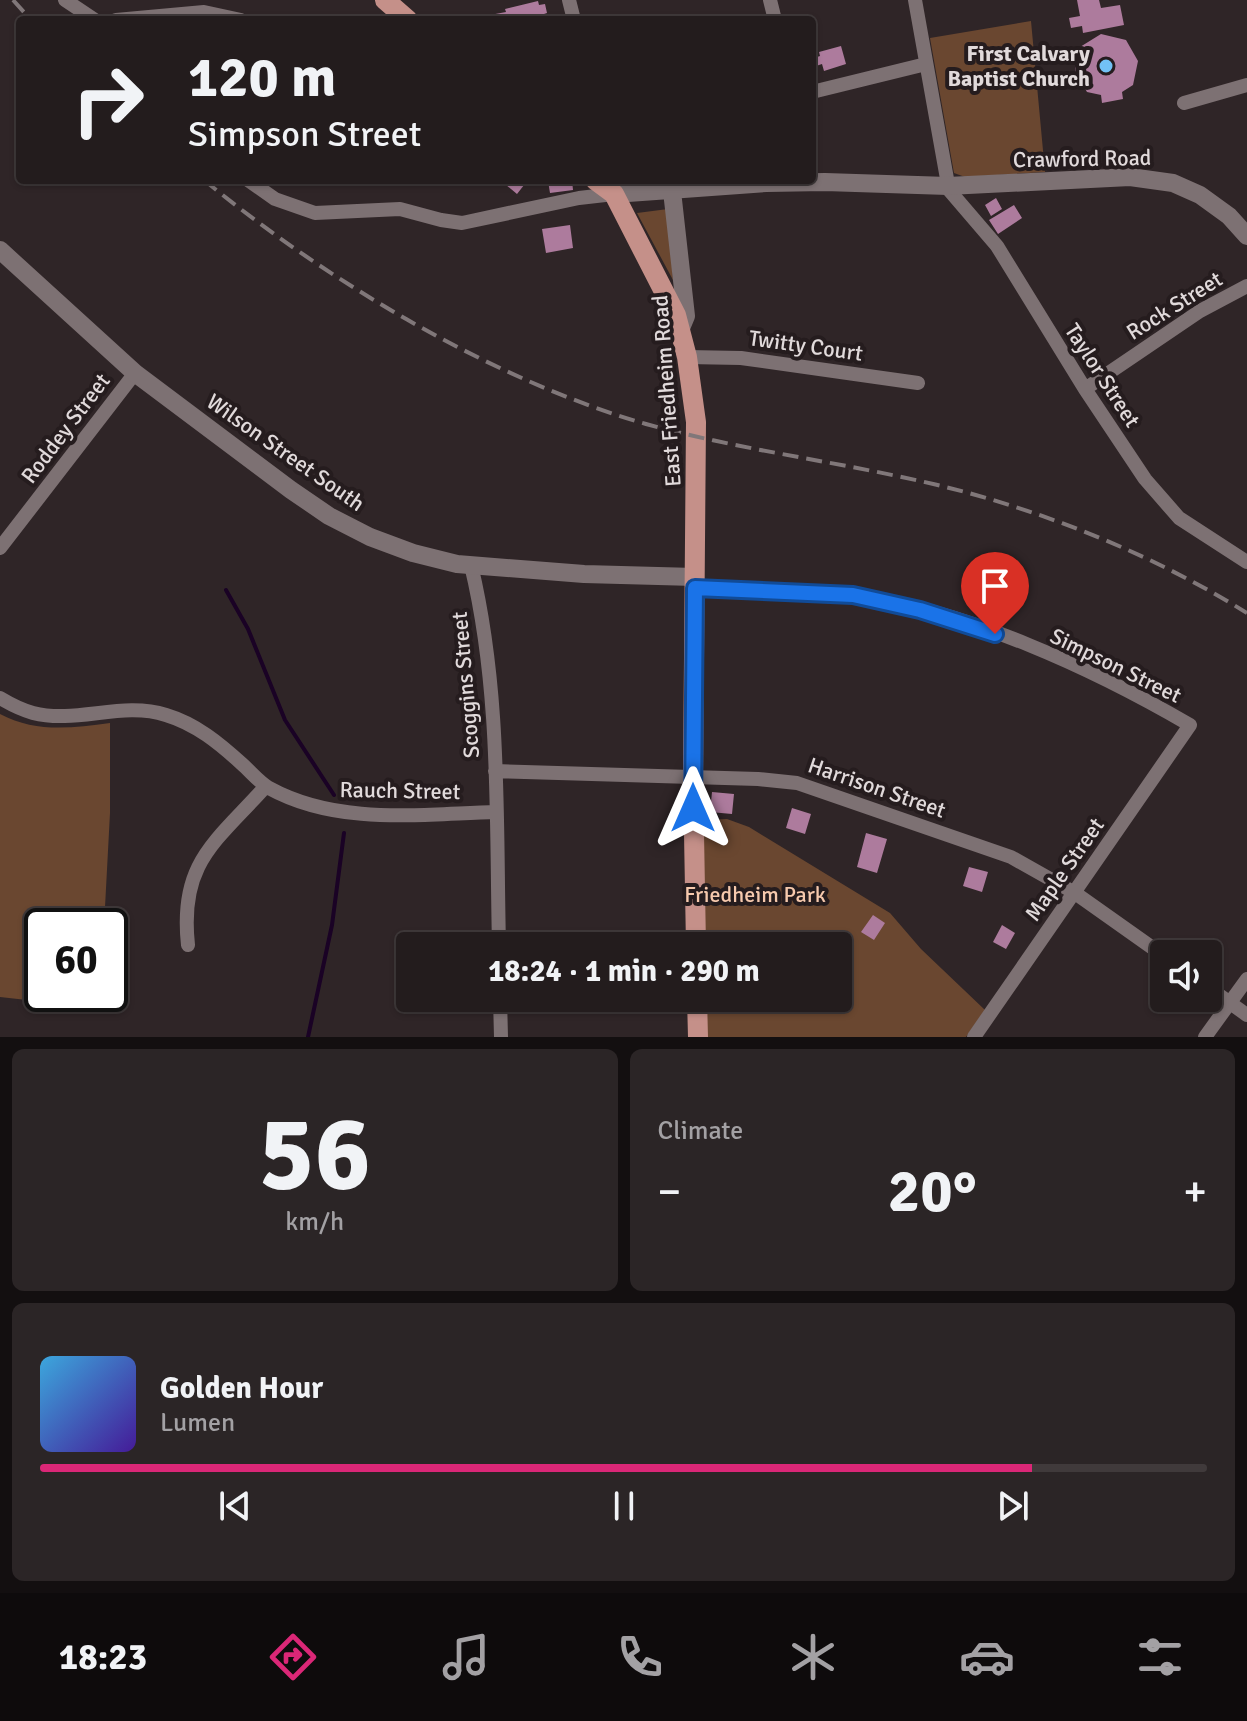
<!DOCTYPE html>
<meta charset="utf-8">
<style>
:root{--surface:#231c1d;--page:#2b2526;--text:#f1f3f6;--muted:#a3a1a4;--line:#403a3b;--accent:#db2777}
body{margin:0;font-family:Signika,sans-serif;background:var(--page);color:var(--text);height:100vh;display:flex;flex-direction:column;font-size:30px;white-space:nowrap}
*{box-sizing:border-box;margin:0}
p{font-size:26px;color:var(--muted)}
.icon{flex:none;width:44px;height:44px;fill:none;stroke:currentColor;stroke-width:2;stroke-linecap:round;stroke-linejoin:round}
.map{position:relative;height:1037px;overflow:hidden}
.drawer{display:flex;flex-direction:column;gap:12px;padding:12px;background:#130f10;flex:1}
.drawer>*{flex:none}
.banner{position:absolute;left:16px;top:16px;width:800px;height:168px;border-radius:8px;box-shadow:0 2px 6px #0004,0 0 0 2px var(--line);background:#231c1d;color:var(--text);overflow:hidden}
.controls{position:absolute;left:1150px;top:940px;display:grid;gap:16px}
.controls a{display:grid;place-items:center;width:72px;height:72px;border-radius:8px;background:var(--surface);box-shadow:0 2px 6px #0004,0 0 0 2px var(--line);font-size:40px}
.speed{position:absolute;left:24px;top:908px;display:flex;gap:16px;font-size:40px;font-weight:700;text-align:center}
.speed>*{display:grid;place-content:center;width:104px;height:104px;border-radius:50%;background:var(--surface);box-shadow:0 2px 6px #0004,0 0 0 2px var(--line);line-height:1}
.speed .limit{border:4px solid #111;border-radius:12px;background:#fff;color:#111}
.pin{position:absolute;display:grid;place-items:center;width:68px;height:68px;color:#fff;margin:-82px -34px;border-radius:50% 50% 50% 0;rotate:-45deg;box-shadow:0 0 8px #0007}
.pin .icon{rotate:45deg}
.me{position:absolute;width:88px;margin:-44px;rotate:0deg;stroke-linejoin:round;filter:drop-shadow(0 0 6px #0008)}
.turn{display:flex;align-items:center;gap:28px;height:168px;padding:0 40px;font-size:36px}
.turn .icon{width:104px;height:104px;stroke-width:2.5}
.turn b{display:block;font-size:56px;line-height:68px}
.big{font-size:60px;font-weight:700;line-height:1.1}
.drawer .card{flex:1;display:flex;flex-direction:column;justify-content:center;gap:12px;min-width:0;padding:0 28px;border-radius:12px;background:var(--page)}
.drawer .dial{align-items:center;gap:0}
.dial b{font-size:104px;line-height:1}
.song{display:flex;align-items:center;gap:24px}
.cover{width:96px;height:96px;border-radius:12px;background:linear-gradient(135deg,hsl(200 70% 55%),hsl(260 70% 35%))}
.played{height:8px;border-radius:4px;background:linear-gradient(90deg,var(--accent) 85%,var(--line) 85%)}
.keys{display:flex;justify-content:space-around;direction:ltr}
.heat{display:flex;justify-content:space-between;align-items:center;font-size:44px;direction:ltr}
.drawer .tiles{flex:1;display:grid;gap:12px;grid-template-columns:1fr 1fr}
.card:last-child{grid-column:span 2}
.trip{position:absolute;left:396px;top:932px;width:456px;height:80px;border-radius:8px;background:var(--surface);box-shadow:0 2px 6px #0004,0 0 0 2px var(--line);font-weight:700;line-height:80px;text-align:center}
.menu{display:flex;height:128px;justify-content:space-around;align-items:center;background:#0e0b0c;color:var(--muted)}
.menu .icon{width:56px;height:56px}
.menu .active{color:var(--accent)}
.menu b{font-size:36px;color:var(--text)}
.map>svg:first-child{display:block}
.green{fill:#6a4730}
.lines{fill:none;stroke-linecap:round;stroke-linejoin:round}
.stream{stroke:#1a0225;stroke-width:4}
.building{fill:#ad7b9d}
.minor{stroke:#7d7173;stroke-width:14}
.tertiary{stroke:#7d7173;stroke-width:18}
.primary{stroke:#c59089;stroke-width:20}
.rail{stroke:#807779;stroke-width:4;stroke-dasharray:16 8;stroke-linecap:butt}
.route-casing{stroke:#114b97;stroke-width:20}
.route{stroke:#1a73e8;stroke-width:14}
.poi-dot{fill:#72c1f5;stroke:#251c1e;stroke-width:3}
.labels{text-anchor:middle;stroke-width:8;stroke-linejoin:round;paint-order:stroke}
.poi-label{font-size:22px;font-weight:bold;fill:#e1dadb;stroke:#251c1e;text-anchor:end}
.street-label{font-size:22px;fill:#e1dadb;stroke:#251c1e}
.park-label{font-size:22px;fill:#f6c9ad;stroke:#251c1e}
</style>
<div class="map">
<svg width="1247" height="1037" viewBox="0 0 1247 1037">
<rect width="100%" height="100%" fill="#2f2527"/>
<path class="green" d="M1031 21 1045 172 965 177 954 173 930 38Z
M668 209 673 280 637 213Z
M0 714C36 733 71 728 110 723V813L104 926H42V994H99L98 1008 0 997Z
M727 819 749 827 890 913 921 949 985 1010 966 1037H706L705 998H838V946H704L701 820Z"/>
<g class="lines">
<path class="stream" d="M226 590 248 629 285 720 334 795
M308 1037 332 925 344 833"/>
</g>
<path class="building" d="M1077 0H1099L1101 8 1120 5 1124 25 1083 33 1082 26 1071 28 1069 18 1080 16Z
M538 1 539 5 545 4 547 13 541 15 542 19 491 20 490 15 506 12 505 9Z
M1101 34 1126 40 1138 61 1133 85 1122 92 1123 99 1102 103 1101 95 1087 92 1075 71 1080 47Z
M841 46 846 64 824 71 822 64 816 66 814 58 820 56 819 52Z
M500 180H528L517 194Z
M554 180H572L573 190 550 193 548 181Z
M996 198 1002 209 991 216 985 205Z
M1014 205 1022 218 998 234 989 220Z
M570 225 573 248 546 253 542 229Z
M712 792 734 794 732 814 710 812Z
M792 808 811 814 805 834 786 828Z
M866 833 887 839 877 873 857 867Z
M969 867 988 872 982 892 963 886Z
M873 915 885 923 874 940 861 932Z
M1002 925 1015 933 1006 949 993 942Z"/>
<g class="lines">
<path class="minor" d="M65 0 95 20
M569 0 574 20
M770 0 775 20
M915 0 949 190 997 246 1085 389 1145 479 1179 518 1247 562
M116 20 204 12 241 20
M812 92 926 64
M1184 103 1247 85
M248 180 275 199 315 213 400 209 441 220 462 223 579 198 614 194 613 190
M687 357 741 358 918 383
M1085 389 1200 311 1247 286
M0 548 135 373
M471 565C501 690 496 818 499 946
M695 588C748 593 802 587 854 595 968 611 1092 668 1190 725L974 1037
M0 698C10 704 22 710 33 713 77 724 122 701 166 715 196 724 219 743 242 764 251 772 259 782 269 788 338 826 421 814 496 812
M495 771 758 779 797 783 1011 857 1075 893 1164 956
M188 945C179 862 216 842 266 786
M1208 987 1247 1015
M500 998 501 1037
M1205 1037 1247 979"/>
<path class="tertiary" d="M672 191 686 316 681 328
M614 194 766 183 825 182 948 186 1130 177 1173 183 1200 195 1229 216 1247 236
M0 250 135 373 291 490 329 516 370 537 413 553 457 564 584 574 695 577"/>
<path class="primary" d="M385 0 408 20
M595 180 614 194 676 315 687 357 696 422 693 777 696 946
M697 998 698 1037"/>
<path class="rail" d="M13 0 31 20
M204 180C327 281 493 380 646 424 751 453 860 464 965 492 1064 519 1160 559 1247 613"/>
</g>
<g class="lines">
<defs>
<path id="route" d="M693 808 695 588 853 595 920 610 995 634"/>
</defs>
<use href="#route" class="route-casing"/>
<use href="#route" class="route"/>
</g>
<circle class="poi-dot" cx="1106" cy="66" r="8"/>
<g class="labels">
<g class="poi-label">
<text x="1090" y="61">First Calvary<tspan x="1090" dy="25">Baptist Church</tspan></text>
</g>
<g class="street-label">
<text transform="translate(1082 158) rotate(-1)" y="8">Crawford Road</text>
<text transform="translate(1174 305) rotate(-32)" y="8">Rock Street</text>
<text transform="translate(806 345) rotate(8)" y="8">Twitty Court</text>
<text transform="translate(1103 375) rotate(57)" y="8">Taylor Street</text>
<text transform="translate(666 391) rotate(-94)" y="8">East Friedheim Road</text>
<text transform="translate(65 428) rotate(-53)" y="8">Roddey Street</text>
<text transform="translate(286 452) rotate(35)" y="8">Wilson Street South</text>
<text transform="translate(1116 665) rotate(26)" y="8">Simpson Street</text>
<text transform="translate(465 685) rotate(-95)" y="8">Scoggins Street</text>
<text transform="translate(877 787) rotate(19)" y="8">Harrison Street</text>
<text transform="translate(400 790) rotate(1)" y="8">Rauch Street</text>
<text transform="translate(1064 869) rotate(-55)" y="8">Maple Street</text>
</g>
<g class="park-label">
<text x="755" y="902">Friedheim Park</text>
</g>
</g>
</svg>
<div class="controls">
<a><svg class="icon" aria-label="sound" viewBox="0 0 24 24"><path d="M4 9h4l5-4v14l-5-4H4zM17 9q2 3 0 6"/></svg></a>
</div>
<div class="speed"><div class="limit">60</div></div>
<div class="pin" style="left:995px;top:634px;background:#d93025"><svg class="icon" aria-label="arrive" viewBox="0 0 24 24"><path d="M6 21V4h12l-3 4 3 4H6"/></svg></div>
<svg class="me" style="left:693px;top:808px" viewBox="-20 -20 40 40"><path d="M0-17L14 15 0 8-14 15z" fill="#1a73e8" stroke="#fff" stroke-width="4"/></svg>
<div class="trip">18:24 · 1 min · 290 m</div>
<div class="banner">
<div class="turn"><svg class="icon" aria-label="right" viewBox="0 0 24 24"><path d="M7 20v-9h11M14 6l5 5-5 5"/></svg><div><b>120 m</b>Simpson Street</div></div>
</div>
</div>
<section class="drawer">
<div class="tiles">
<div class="card dial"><b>56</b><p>km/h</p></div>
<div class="card"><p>Climate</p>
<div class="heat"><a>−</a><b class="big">20°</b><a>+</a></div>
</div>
<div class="card">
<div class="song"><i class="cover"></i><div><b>Golden Hour</b><p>Lumen</p></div></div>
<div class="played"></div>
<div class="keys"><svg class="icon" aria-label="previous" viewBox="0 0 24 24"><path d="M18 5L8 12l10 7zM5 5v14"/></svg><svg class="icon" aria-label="pause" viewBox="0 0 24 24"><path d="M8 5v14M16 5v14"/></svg><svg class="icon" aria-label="next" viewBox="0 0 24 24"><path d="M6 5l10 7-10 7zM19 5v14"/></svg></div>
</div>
</div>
</section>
<nav class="menu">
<b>18:23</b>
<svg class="icon active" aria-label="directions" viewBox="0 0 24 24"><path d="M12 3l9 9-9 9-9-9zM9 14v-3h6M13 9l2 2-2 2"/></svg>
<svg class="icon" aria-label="music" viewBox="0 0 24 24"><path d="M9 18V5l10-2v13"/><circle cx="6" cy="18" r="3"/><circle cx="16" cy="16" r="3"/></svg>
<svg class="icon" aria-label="phone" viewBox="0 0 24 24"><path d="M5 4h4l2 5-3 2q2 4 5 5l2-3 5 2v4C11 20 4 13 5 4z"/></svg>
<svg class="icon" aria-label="climate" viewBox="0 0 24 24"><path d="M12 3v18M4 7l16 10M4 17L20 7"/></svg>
<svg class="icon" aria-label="car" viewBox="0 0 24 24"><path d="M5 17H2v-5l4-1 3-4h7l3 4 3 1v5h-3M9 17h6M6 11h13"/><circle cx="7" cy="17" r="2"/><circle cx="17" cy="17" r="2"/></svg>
<svg class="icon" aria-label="filters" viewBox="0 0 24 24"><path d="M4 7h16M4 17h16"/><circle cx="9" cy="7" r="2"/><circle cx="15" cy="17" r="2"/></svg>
</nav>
